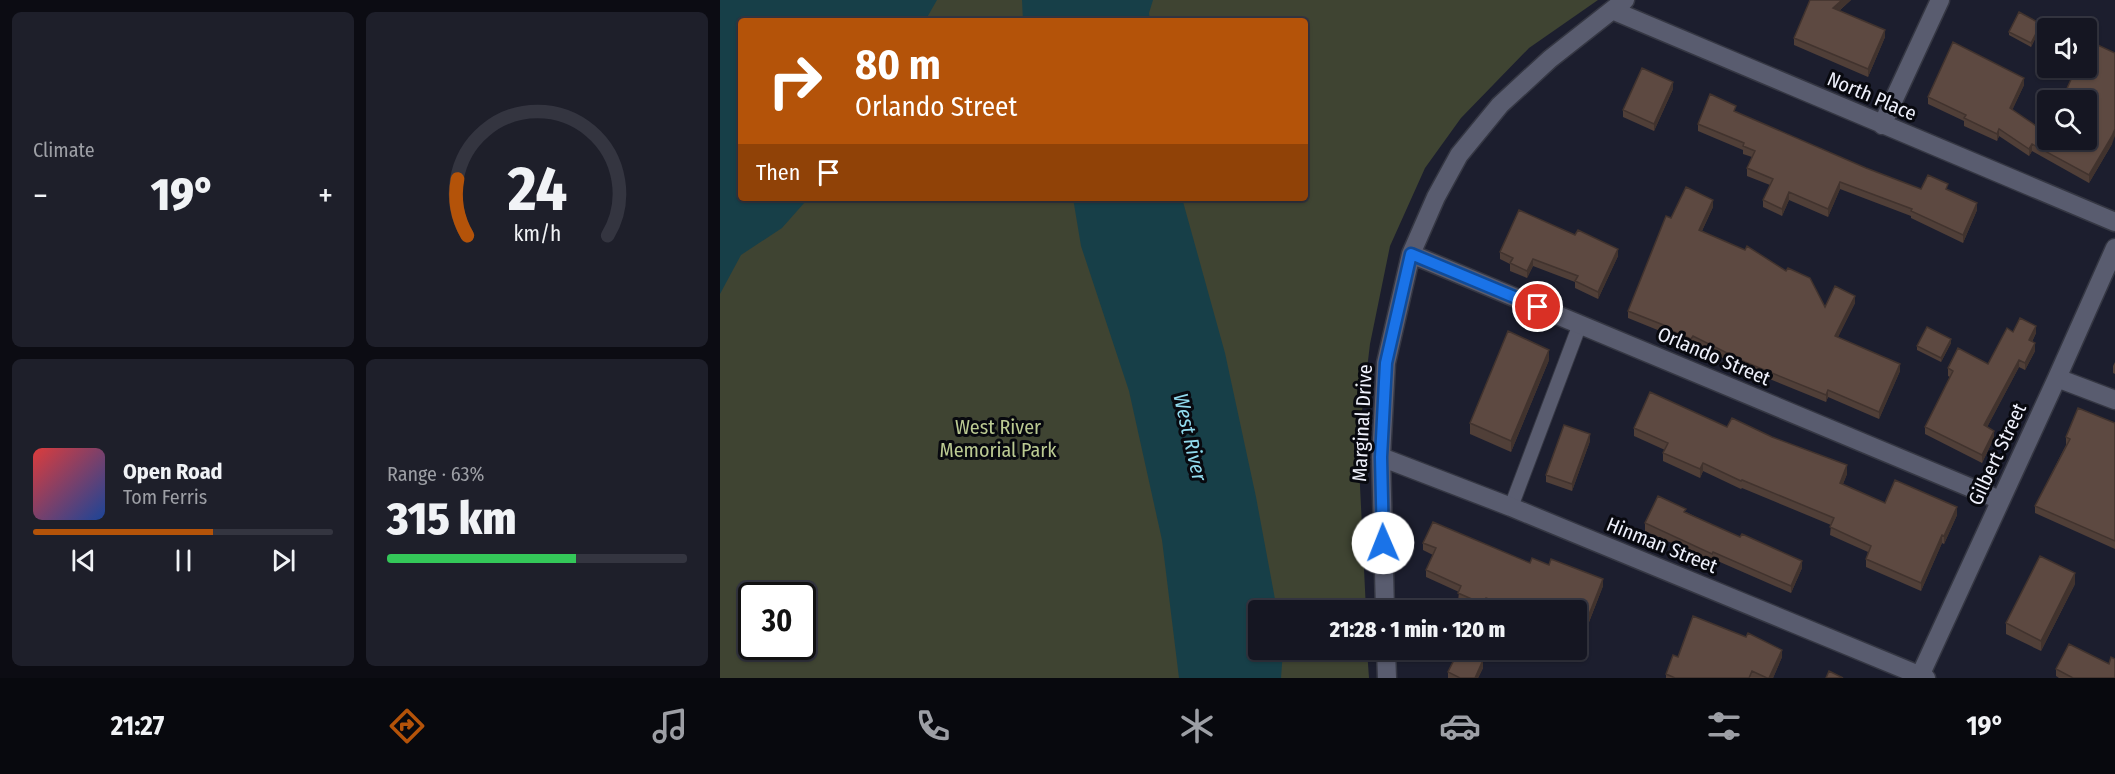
<!DOCTYPE html>
<meta charset="utf-8">
<style>
:root{--surface:#151622;--page:#1e1f2a;--text:#f1f3f6;--muted:#9d9fa5;--line:#343540;--accent:#b45309}
body{margin:0;font-family:"Fira Sans Condensed",sans-serif;background:var(--page);color:var(--text);height:100vh;display:flex;flex-direction:column;font-size:22px;white-space:nowrap}
*{box-sizing:border-box;margin:0}
p{font-size:20px;color:var(--muted)}
.icon{flex:none;width:33px;height:33px;fill:none;stroke:currentColor;stroke-width:2;stroke-linecap:round;stroke-linejoin:round}
.map{position:relative;flex:1;overflow:hidden}
.side{display:flex;flex-direction:column;gap:12px;padding:12px;background:#0c0c13;width:720px}
.side>*{flex:none}
.hud{position:absolute;left:18px;top:18px;width:570px;height:183px;border-radius:6px;box-shadow:0 2px 4px #0004,0 0 0 2px var(--line);background:#b45309;color:#fff;overflow:hidden}
.buttons{position:absolute;left:1317px;top:18px;display:grid;gap:12px}
.buttons a{display:grid;place-items:center;width:60px;height:60px;border-radius:6px;background:var(--surface);box-shadow:0 2px 4px #0004,0 0 0 2px var(--line);font-size:30px}
.speed{position:absolute;left:18px;top:582px;display:flex;gap:12px;font-size:30px;font-weight:700;text-align:center}
.speed>*{display:grid;place-content:center;width:78px;height:78px;border-radius:50%;background:var(--surface);box-shadow:0 2px 4px #0004,0 0 0 2px var(--line);line-height:1}
.speed .limit{border:3px solid #111;border-radius:9px;background:#fff;color:#111}
.pin{position:absolute;display:grid;place-items:center;width:51px;height:51px;color:#fff;margin:-26px;border:3px solid #fff;border-radius:50%;box-shadow:0 2px 6px #0007}
.me{position:absolute;width:66px;margin:-33px;rotate:359deg;stroke-linejoin:round;filter:drop-shadow(0 0 4px #0008)}
.turn{display:flex;align-items:center;gap:21px;height:126px;padding:0 18px;font-size:27px}
.turn .icon{width:78px;height:78px;stroke-width:2.5}
.turn b{display:block;font-size:42px;line-height:51px}
.then{display:flex;align-items:center;height:57px;padding:0 18px;background:#0003;gap:12px;font-size:22px}
.big{font-size:45px;font-weight:800;line-height:1.1}
.side .card{flex:1;display:flex;flex-direction:column;justify-content:center;gap:9px;min-width:0;padding:0 21px;border-radius:9px;background:var(--page)}
.side .dial{align-items:center;gap:0}
.dial svg{height:156px;overflow:visible;fill:none;stroke:var(--line);stroke-width:7;stroke-linecap:round;text-anchor:middle}
.dial text{fill:var(--text);stroke:none}
.song{display:flex;align-items:center;gap:18px}
.cover{width:72px;height:72px;border-radius:9px;background:linear-gradient(135deg,hsl(0 70% 55%),hsl(220 70% 35%))}
.played{height:6px;border-radius:3px;background:linear-gradient(90deg,var(--accent) 60%,var(--line) 60%)}
.keys{display:flex;justify-content:space-around;direction:ltr}
.heat{display:flex;justify-content:space-between;align-items:center;font-size:33px;direction:ltr}
.charge{height:9px;border-radius:4px;background:linear-gradient(90deg,#34c759 63%,var(--line) 0)}
.side .tiles{flex:1;display:grid;gap:12px;grid-template-columns:repeat(2,1fr)}
.trip{position:absolute;left:528px;top:600px;width:339px;height:60px;border-radius:6px;background:var(--surface);box-shadow:0 2px 4px #0004,0 0 0 2px var(--line);font-weight:800;line-height:60px;text-align:center}
.menu{display:flex;height:96px;justify-content:space-around;align-items:center;background:#08090e;color:var(--muted)}
.menu .icon{width:42px;height:42px}
.menu .active{color:var(--accent)}
.menu b{font-size:27px;color:var(--text)}
main{display:flex;flex:1;min-height:0}
.map>svg:first-child{display:block}
.green{fill:#3f4432;fill-rule:evenodd}
.water{fill:#173f48}
.lines{fill:none;stroke-linecap:round;stroke-linejoin:round}
.lane-casing{stroke:#353743;stroke-width:16}
.street-casing{stroke:#353743;stroke-width:21}
.lane{stroke:#595c6f;stroke-width:14}
.street{stroke:#595c6f;stroke-width:18}
.wall{fill:#503f38}
.shaded-wall{fill:#41332e}
.building{fill:#5d4941;stroke:#41332e;stroke-width:1.5}
.route-casing{stroke:#114b97;stroke-width:15}
.route{stroke:#1a73e8;stroke-width:10}
.labels{text-anchor:middle;stroke-width:6;stroke-linejoin:round;paint-order:stroke}
.street-label{font-size:20px;fill:#eff1fc;stroke:#08090f}
.park-label{font-size:20px;fill:#bbca92;stroke:#08090f}
.water-label{font-size:21px;font-style:italic;fill:#92dbee;stroke:#08090f}
</style>
<main>
<section class="side">
<div class="tiles">
<div class="card"><p>Climate</p>
<div class="heat"><a>−</a><b class="big">19°</b><a>+</a></div>
</div>
<div class="card dial"><svg viewBox="0 0 100 80">
<path d="M14 69A42 42 0 1 1 86 69"/>
<path d="M14 69A42 42 0 0 1 9 40" stroke="#b45309"/>
<text x="50" y="56" font-size="32" font-weight="700">24</text>
<text x="50" y="72" font-size="11">km/h</text>
</svg></div>
<div class="card">
<div class="song"><i class="cover"></i><div><b>Open Road</b><p>Tom Ferris</p></div></div>
<div class="played"></div>
<div class="keys"><svg class="icon" aria-label="previous" viewBox="0 0 24 24"><path d="M18 5L8 12l10 7zM5 5v14"/></svg><svg class="icon" aria-label="pause" viewBox="0 0 24 24"><path d="M8 5v14M16 5v14"/></svg><svg class="icon" aria-label="next" viewBox="0 0 24 24"><path d="M6 5l10 7-10 7zM19 5v14"/></svg></div>
</div>
<div class="card"><p>Range · 63%</p><b class="big">315 km</b><div class="charge"></div></div>
</div>
</section>
<div class="map">
<svg width="1395" height="678" viewBox="0 0 1395 678">
<rect width="100%" height="100%" fill="#1c1e2e"/>
<path class="green" d="M0 0H878L809 48 741 118 705 168 670 246 650 344 638 444 646 610H538V650H647L649 678H0ZM21 21H585V198H21ZM32 596H82V646H32Z"/>
<path class="water" d="M0 0H217L205 21H21V198H86L85 202 62 228 21 255 0 294Z
M302 0H433L429 13 430 21H303Z
M353 198H462L505 353 536 497 557 610H538V650H563L561 678H459L442 540 409 391 361 246Z"/>
<g class="lines">
<defs>
<path id="lane" d="M791 507 860 324"/>
<path id="street" d="M892 10 1395 222
M1162 125 1220 0
M691 254 1280 500
M1337 378 1395 400
M661 457 791 507 1206 678
M665 610 661 457 666 363 691 254 716 197 739 155 780 105 830 59 905 0
M666 650 667 678
M1199 678 1337 378 1395 248"/>
</defs>
<use href="#lane" class="lane-casing"/>
<use href="#street" class="street-casing"/>
<use href="#lane" class="lane"/>
<use href="#street" class="street"/>
</g>
<path class="wall" d="M1090 0H1131L1119 11 1165 37 1148 77 1074 45V38Z
M1321 27 1311 47 1289 35V32Z
M1304 85 1292 110 1328 134 1392 144 1369 183 1312 151 1309 156 1279 136 1277 141 1244 126V121L1208 104V97Z
M953 89 934 131 903 117V110Z
M1016 112 1146 168 1201 189 1228 190 1257 210 1243 243 1191 218V216L1120 189 1108 217 1069 200 1062 216 1043 207V200L1050 185 1027 176V168L1032 157 1023 154V150L978 131V124Z
M993 207 982 231 1105 307 1135 303 1118 337 1180 371 1159 419 1108 397 1106 402 1025 369 973 343 971 346 945 335V333L908 318V311L951 218Z
M780 252 898 256 878 299 855 288V282L813 266 807 278 790 271V264L780 259Z
M1293 332 1316 333 1312 342 1315 351 1305 370 1299 367 1267 427 1274 438 1262 463 1205 434V427L1230 377 1228 376V368L1268 364Z
M1231 343 1221 362 1197 350V346Z
M829 360 791 452 750 434V423Z
M1395 362V374L1393 373V366Z
M1395 423V549L1315 513V506L1346 445V437Z
M1007 427 1127 474 1123 484 1165 503 1237 515 1224 544 1222 543 1201 591 1146 567V559L1148 552 1110 535 1111 525 1022 488 1021 489 983 471 980 478 943 461V453L945 450 914 436V428Z
M870 441 852 491 826 482V475Z
M966 512 1082 568 1071 593 993 559 992 561 925 531V523Z
M703 543 810 563 883 586 864 635 856 632V610H779L766 605 763 610H761L738 601 739 592 706 577V570L713 555 703 550Z
M1355 584 1321 651 1286 634V623Z
M1062 657 1053 678H946V674Z
M1389 664 1395 678H1339L1336 676V669Z
M763 668 758 678H728V672Z"/>
<path class="shaded-wall" d="M1122 0H1131L1113 16V8Z
M1321 24V27L1311 47V43Z
M1165 30V37L1148 77V69Z
M1304 78V85L1290 115V108Z
M953 82V89L934 131V124Z
M1279 129V136L1277 141V134Z
M1395 129V136L1392 144 1369 183V175Z
M1312 144V151L1309 156V149Z
M1120 182V189L1108 217V209Z
M1069 192V200L1062 216V209Z
M993 200V207L979 237V230Z
M1257 203V210L1243 243V235Z
M898 249V256L878 299V292Z
M813 259V266L807 278V271Z
M1135 296V303L1115 343V336Z
M1316 326V333L1309 347V340Z
M1231 339V343L1221 362V358Z
M1315 343V351L1305 370V363Z
M829 350V360L791 452V441Z
M1299 360V367L1264 433V425Z
M1180 364V371L1159 419V412Z
M1108 390V397L1106 402V395Z
M1274 431V438L1262 463V455Z
M870 434V441L852 491V484Z
M983 463V471L980 478V469Z
M1127 465V474L1120 491V483Z
M1237 507V515L1224 544V536Z
M1222 535V543L1201 591V583Z
M1082 561V568L1071 593V586Z
M1355 573V584L1321 651V641Z
M883 579V586L864 635V627Z
M766 598V605L763 610V604Z
M1062 650V657L1053 678H1049Z
M763 660V668L758 678H755Z"/>
<path class="building" d="M1090 0H1122L1113 8 1165 30 1148 69 1074 38Z
M1299 12 1321 24 1311 43 1289 32Z
M1367 40 1395 53V129L1392 136 1369 175 1312 144 1309 149 1279 129 1277 134 1244 118 1246 115 1208 97 1233 42 1304 78 1290 108 1328 134V140H1366V100H1342L1356 68H1366Z
M922 68 953 82 934 124 903 110Z
M990 94 1016 106 1014 111 1146 168 1201 189 1208 175 1228 184 1226 189 1257 203 1243 235 1191 211 1192 209 1120 182 1108 209 1069 192 1062 209 1043 200 1053 179 1027 168 1035 151 1023 146 1024 143 978 124Z
M966 187 993 200 979 230 1025 250 1027 246 1066 271 1068 268 1090 278 1105 307 1115 286 1135 296 1115 336 1180 364 1159 412 1108 390 1106 395 1025 362 973 336 971 339 945 328 946 326 908 311 946 216 951 218Z
M799 210 855 235 858 230 898 249 878 292 855 281 858 276 813 259 807 271 790 263 793 258 780 252Z
M1300 318 1316 326 1309 340 1315 343 1305 363 1299 360 1264 425 1274 431 1262 455 1205 427 1233 371 1228 368 1238 348 1268 364 1287 328 1293 332Z
M1207 327 1231 339 1221 358 1197 346Z
M788 331 829 350 791 441 750 423Z
M930 392 1007 427 1012 418 1052 437 1127 465 1120 483 1165 503 1175 480 1237 507 1224 536 1222 535 1201 583 1146 559 1151 546 1110 527 1114 518 1022 480 1021 481 983 463 980 469 943 453 948 443 914 428Z
M1358 408 1395 423V541L1315 506 1350 439 1346 437Z
M844 425 870 434 852 484 826 475Z
M938 496 966 509 964 512 1020 537 1022 534 1082 561 1071 586 993 552 992 554 925 523Z
M713 522 810 563 812 558 829 565 831 559 883 579 864 627 856 625V610H796L766 598 763 604 738 593 741 586 706 570 716 548 703 543Z
M1320 556 1355 573 1321 641 1286 623Z
M973 616 1026 637 1028 633 1062 650 1049 678H1047L1032 671 1029 678H955L946 674 953 655 958 657Z
M1349 644 1389 664 1391 657 1395 659V678H1353L1336 669Z
M739 650 763 660 755 678H740L728 672Z
M1109 671 1123 678H1106Z"/>
<g class="lines">
<defs>
<path id="route" d="M663 543 661 457 666 363 691 254 818 307"/>
</defs>
<use href="#route" class="route-casing"/>
<use href="#route" class="route"/>
</g>
<g class="labels">
<g class="street-label">
<text transform="translate(1152 96) rotate(23)" y="7">North Place</text>
<text transform="translate(994 356) rotate(23)" y="7">Orlando Street</text>
<text transform="translate(642 423) rotate(-87)" y="7">Marginal Drive</text>
<text transform="translate(1277 454) rotate(-65)" y="7">Gilbert Street</text>
<text transform="translate(942 545) rotate(22)" y="7">Hinman Street</text>
</g>
<g class="park-label">
<text x="278" y="434">West River<tspan x="278" dy="23">Memorial Park</tspan></text>
</g>
<g class="water-label">
<text transform="translate(470 437) rotate(77)" y="7">West River</text>
</g>
</g>
</svg>
<div class="buttons">
<a><svg class="icon" aria-label="sound" viewBox="0 0 24 24"><path d="M4 9h4l5-4v14l-5-4H4zM17 9q2 3 0 6"/></svg></a>
<a><svg class="icon" aria-label="search" viewBox="0 0 24 24"><circle cx="10" cy="10" r="6"/><path d="M15 15l6 6"/></svg></a>
</div>
<div class="speed"><div class="limit">30</div></div>
<div class="pin" style="left:818px;top:307px;background:#d93025"><svg class="icon" aria-label="arrive" viewBox="0 0 24 24"><path d="M6 21V4h12l-3 4 3 4H6"/></svg></div>
<svg class="me" style="left:663px;top:543px" viewBox="-20 -20 40 40"><circle r="19" fill="#fff"/><path d="M0-13L10 11 0 6-10 11z" fill="#1a73e8"/></svg>
<div class="trip">21:28 · 1 min · 120 m</div>
<div class="hud">
<div class="turn"><svg class="icon" aria-label="right" viewBox="0 0 24 24"><path d="M7 20v-9h11M14 6l5 5-5 5"/></svg><div><b>80 m</b>Orlando Street</div></div>
<div class="then">Then<svg class="icon" aria-label="arrive" viewBox="0 0 24 24"><path d="M6 21V4h12l-3 4 3 4H6"/></svg></div>
</div>
</div>
</main>
<nav class="menu">
<b>21:27</b>
<svg class="icon active" aria-label="directions" viewBox="0 0 24 24"><path d="M12 3l9 9-9 9-9-9zM9 14v-3h6M13 9l2 2-2 2"/></svg>
<svg class="icon" aria-label="music" viewBox="0 0 24 24"><path d="M9 18V5l10-2v13"/><circle cx="6" cy="18" r="3"/><circle cx="16" cy="16" r="3"/></svg>
<svg class="icon" aria-label="phone" viewBox="0 0 24 24"><path d="M5 4h4l2 5-3 2q2 4 5 5l2-3 5 2v4C11 20 4 13 5 4z"/></svg>
<svg class="icon" aria-label="climate" viewBox="0 0 24 24"><path d="M12 3v18M4 7l16 10M4 17L20 7"/></svg>
<svg class="icon" aria-label="car" viewBox="0 0 24 24"><path d="M5 17H2v-5l4-1 3-4h7l3 4 3 1v5h-3M9 17h6M6 11h13"/><circle cx="7" cy="17" r="2"/><circle cx="17" cy="17" r="2"/></svg>
<svg class="icon" aria-label="filters" viewBox="0 0 24 24"><path d="M4 7h16M4 17h16"/><circle cx="9" cy="7" r="2"/><circle cx="15" cy="17" r="2"/></svg>
<b>19°</b>
</nav>
